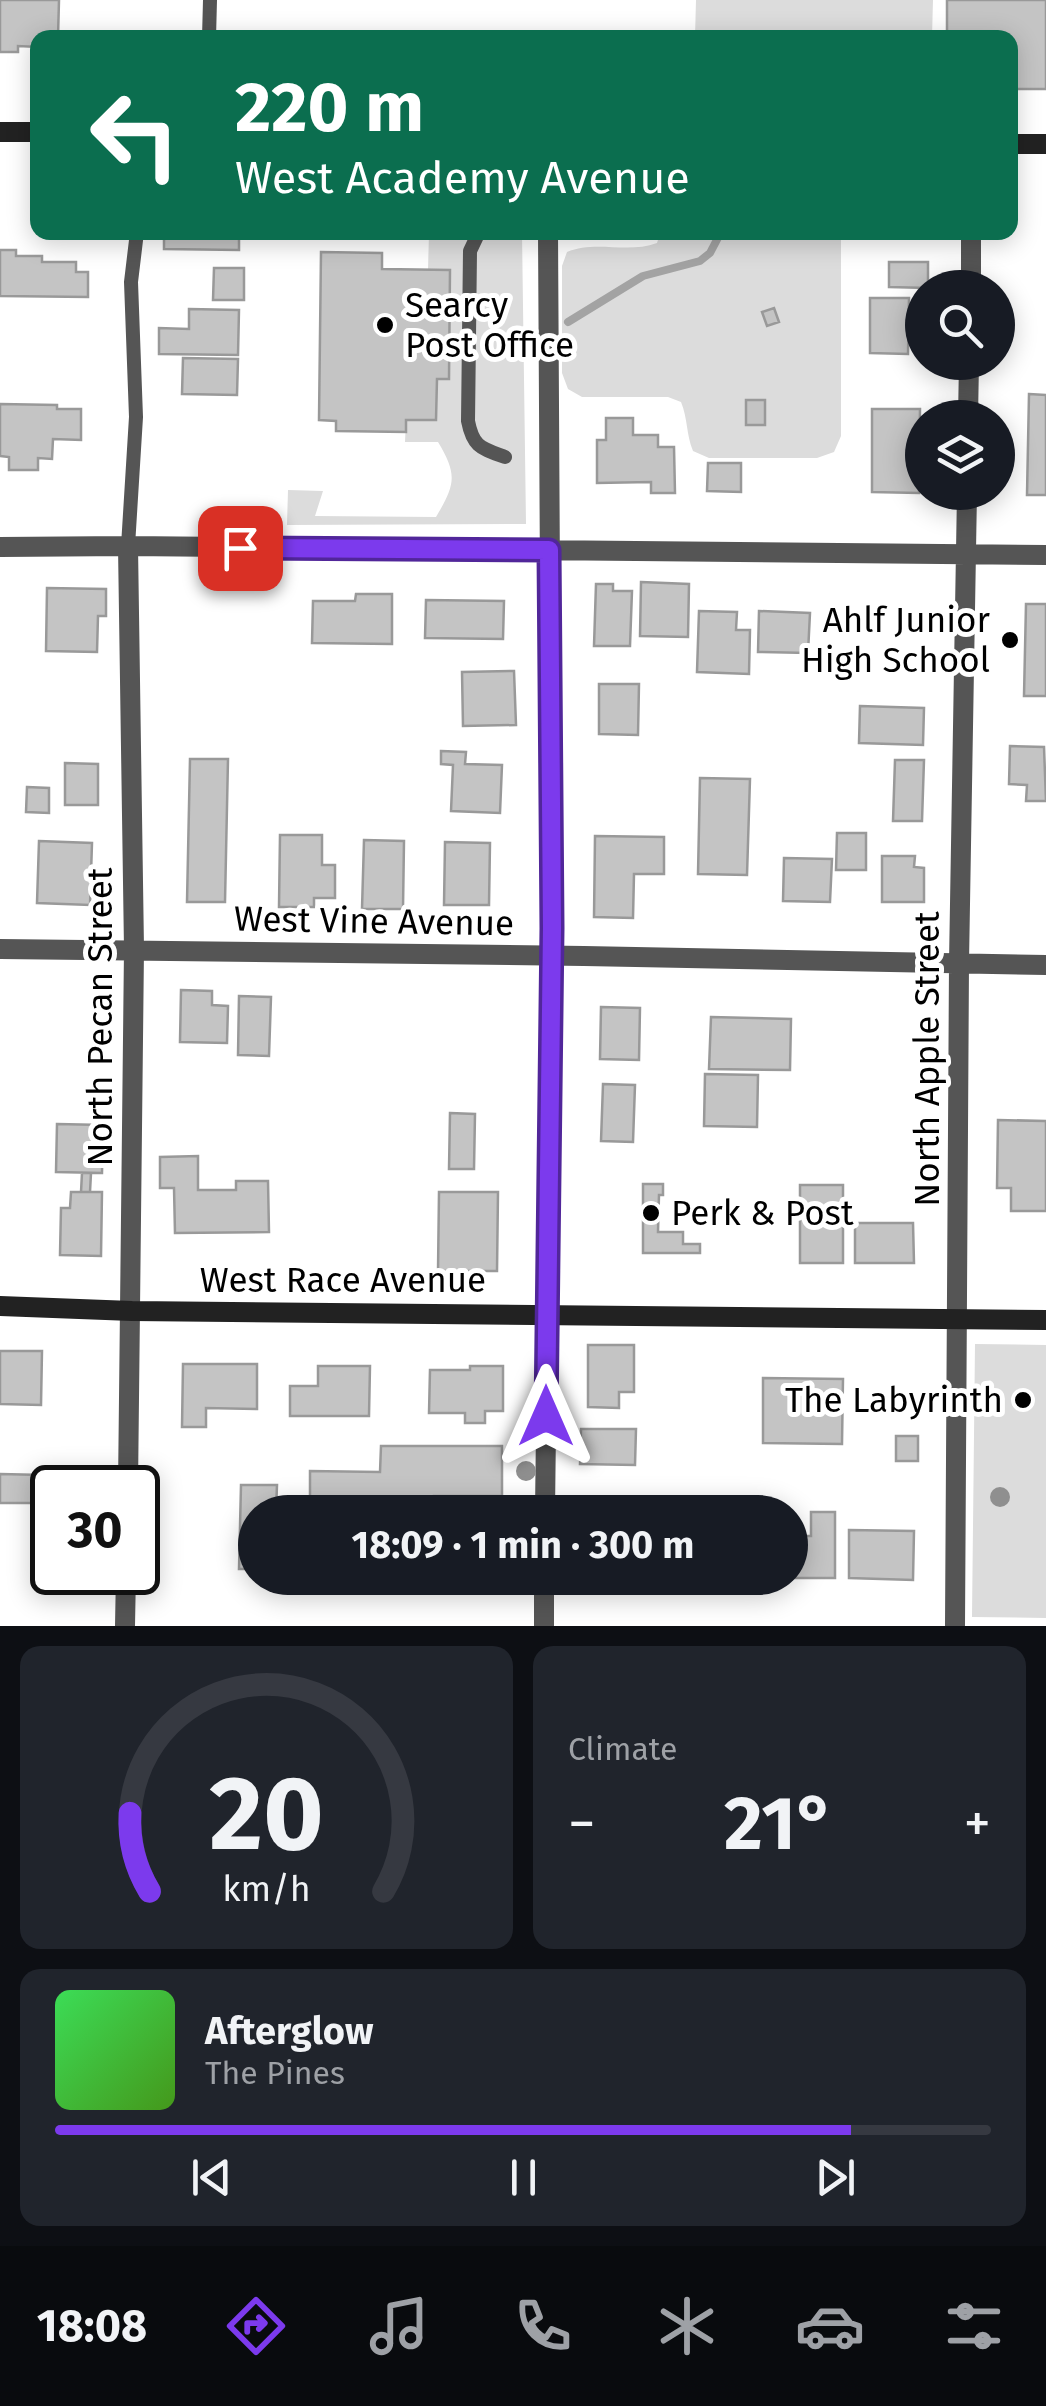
<!DOCTYPE html>
<meta charset="utf-8">
<style>
:root{--surface:#171b24;--page:#20242c;--text:#f1f3f6;--muted:#9ea1a6;--line:#363941;--accent:#7c3aed}
body{margin:0;font-family:"Fira Sans",sans-serif;background:var(--page);color:var(--text);height:100vh;display:flex;flex-direction:column;font-size:38px;white-space:nowrap}
*{box-sizing:border-box;margin:0}
p{font-size:32px;color:var(--muted)}
.icon{flex:none;width:55px;height:55px;fill:none;stroke:currentColor;stroke-width:2;stroke-linecap:round;stroke-linejoin:round}
.map{position:relative;height:1626px;overflow:hidden}
.panel{display:flex;flex-direction:column;gap:20px;padding:20px;background:#0d0f14;flex:1}
.panel>*{flex:none}
.guide{position:absolute;left:30px;top:30px;width:988px;height:210px;border-radius:20px;box-shadow:0 5px 25px #0003;background:#0b6e4f;color:#fff;overflow:hidden}
.buttons{position:absolute;left:905px;top:270px;display:grid;gap:20px}
.buttons a{display:grid;place-items:center;width:110px;height:110px;border-radius:50%;background:var(--surface);box-shadow:0 5px 25px #0003;font-size:50px}
.speed{position:absolute;left:30px;top:1465px;display:flex;gap:20px;font-size:50px;font-weight:700;text-align:center}
.speed>*{display:grid;place-content:center;width:130px;height:130px;border-radius:50%;background:var(--surface);box-shadow:0 5px 25px #0003;line-height:1}
.speed .limit{border:5px solid #111;border-radius:15px;background:#fff;color:#111}
.pin{position:absolute;display:grid;place-items:center;width:85px;height:85px;color:#fff;margin:-42px;border-radius:20px;box-shadow:0 5px 15px #0006}
.me{position:absolute;width:110px;margin:-55px;rotate:0deg;stroke-linejoin:round;filter:drop-shadow(0 0 8px #0008)}
.turn{display:flex;align-items:center;gap:35px;height:210px;padding:0 40px;font-size:45px}
.turn .icon{width:130px;height:130px;stroke-width:2.5}
.turn b{display:block;font-size:70px;line-height:85px}
.big{font-size:75px;font-weight:700;line-height:1.1}
.panel .tile{flex:1;display:flex;flex-direction:column;justify-content:center;gap:15px;min-width:0;padding:0 35px;border-radius:20px;background:var(--page)}
.panel .dial{align-items:center;gap:0}
.dial svg{height:260px;overflow:visible;fill:none;stroke:var(--line);stroke-width:7;stroke-linecap:round;text-anchor:middle}
.dial text{fill:var(--text);stroke:none}
.song{display:flex;align-items:center;gap:30px}
.cover{width:120px;height:120px;border-radius:15px;background:linear-gradient(135deg,hsl(130 70% 55%),hsl(100 70% 35%))}
.played{height:10px;border-radius:5px;background:linear-gradient(90deg,var(--accent) 85%,var(--line) 85%)}
.keys{display:flex;justify-content:space-around;direction:ltr}
.heat{display:flex;justify-content:space-between;align-items:center;font-size:55px;direction:ltr}
.panel .tiles{flex:1;display:grid;gap:20px;grid-template-columns:1fr 1fr}
.tile:last-child{grid-column:span 2}
.trip{position:absolute;left:238px;top:1495px;width:570px;height:100px;border-radius:50px;background:var(--surface);box-shadow:0 5px 25px #0003;font-weight:700;line-height:100px;text-align:center}
.menu{display:flex;height:160px;justify-content:space-around;align-items:center;background:#090b0e;color:var(--muted)}
.menu .icon{width:70px;height:70px}
.menu .on{color:var(--accent)}
.menu b{font-size:45px;color:var(--text)}
.map>svg:first-child{display:block}
.green{fill:#dcdcdc}
.lines{fill:none;stroke-linecap:round;stroke-linejoin:round}
.stream{stroke:#a3a3a3;stroke-width:8}
.building{fill:#c4c4c4;stroke:#999;stroke-width:2.5}
.lane{stroke:#555;stroke-width:14}
.street{stroke:#555;stroke-width:20}
.secondary{stroke:#222;stroke-width:20}
.tree{fill:#8f8f8f}
.route-casing{stroke:#51269a;stroke-width:25}
.route{stroke:#7c3aed;stroke-width:18}
.poi-dot{fill:#000;stroke:#fff;stroke-width:4}
.labels{text-anchor:middle;stroke-width:10;stroke-linejoin:round;paint-order:stroke}
.poi-label{font-size:35px;fill:#000;stroke:#fff;text-anchor:start}
.street-label{font-size:35px;fill:#000;stroke:#fff}
</style>
<div class="map">
<svg width="1046" height="1626" viewBox="0 0 1046 1626">
<rect width="100%" height="100%" fill="#fff"/>
<path class="green" d="M696 0H933L932 37H695Z
M429 233H522L526 524 287 525 288 490 323 491 315 516 436 517C455 485 458 475 438 442H405L406 420H436L437 379 449 378 450 271 428 270Z
M660 233H841V436L834 452 817 458H709L693 451C686 434 688 419 681 402L668 397H582L568 389 562 373V266L567 252C595 240 628 254 657 243Z
M975 1344 1046 1345V1618L972 1617Z"/>
<g class="lines">
<path class="stream" d="M568 322 643 276 700 261 710 253 721 232"/>
</g>
<path class="building" d="M0 0H59L58 38H38V47L18 46V52H0Z
M947 0H1046V89H1010V38H947Z
M164 232H239V250L164 249Z
M605 232H643V238H605Z
M0 250H16V256H42V262H76V272H88V297L0 296Z
M321 252 382 253V269L450 270 449 379H437L436 420H406V432L336 431V421L319 420Z
M889 262H928V288L889 287Z
M214 268H244V300H213Z
M870 298H909L908 354 870 353Z
M774 308 779 322 767 326 762 312Z
M189 309 239 310 238 355 159 354V328L189 329Z
M183 358 238 359 237 395 182 394Z
M1029 394 1046 395V495H1027Z
M746 400H765V425H746Z
M0 404 57 405V409H81V440L53 439 52 459 38 458V470H9V457L0 456Z
M872 409H920L919 493 872 492Z
M606 418H633V435H658V447H674L675 493H651V482L597 483V440H606Z
M708 463H741V492L707 491Z
M641 582 689 584 688 637 640 636Z
M596 584H613V591H632L630 646H594Z
M47 588 106 589V616H98L97 652 46 651Z
M356 594H392V644L312 643 313 601H355Z
M426 600 504 601 503 639 425 638Z
M1026 604H1046V696H1024Z
M699 611 737 612 736 630H750L749 674 697 672Z
M759 611 810 613 808 653 758 652Z
M514 671 516 725 463 726 462 672Z
M599 684H639L638 735 599 734Z
M860 706 924 708 923 745 859 743Z
M1010 746 1044 747 1046 801H1026L1027 785 1009 784Z
M441 751 466 752 465 764 502 765 500 813 451 811 453 765 441 764Z
M190 759H228L225 902H187Z
M895 760H924L922 821H893Z
M65 763 98 764V805H65Z
M700 778 750 779 747 875 698 874Z
M27 787 49 788V813L26 812Z
M837 833H866V870H836Z
M280 835H322V865H335V898H314V907H279Z
M595 836 664 837V874H634L633 918 594 917Z
M364 840 404 841 403 909H362Z
M39 841 92 843 90 905 37 903Z
M445 842 490 843 489 905H444Z
M882 856H915L914 867 924 868V902H882Z
M784 858 832 859 830 902 783 901Z
M181 990 212 991V1005L228 1006 227 1043 180 1042Z
M239 996 271 997 269 1056 238 1055Z
M601 1007 640 1008 639 1060 600 1059Z
M711 1017 791 1019 790 1070 709 1069Z
M705 1074 758 1075 757 1127 704 1126Z
M603 1084 635 1085 633 1142 601 1141Z
M450 1113 475 1114 474 1169H449Z
M998 1120 1046 1121V1211H1011V1188H997Z
M57 1124 103 1125 102 1173 56 1172Z
M198 1156V1190H236V1181H268L269 1232 175 1233 174 1188H160V1157Z
M82 1173H91L90 1192H81Z
M643 1184H663V1195H659L658 1232H683V1244H700V1253H643Z
M800 1185H843V1263H800Z
M71 1192H102L101 1256 60 1255 61 1208H70Z
M439 1192H498L497 1271H438Z
M855 1223H913L914 1263H855Z
M588 1345H634V1392H619V1408L588 1407Z
M0 1351H42L41 1405 0 1404Z
M183 1364H257V1409L206 1408V1427H182Z
M318 1366H370L369 1416H290V1386H318Z
M470 1366H503V1411H485V1423H465V1413H429L430 1370H470Z
M763 1378 843 1379 842 1444 763 1443Z
M581 1429H636L635 1465 580 1464Z
M896 1436H918V1461H896Z
M381 1446H502V1496H434V1512H310V1471L380 1472Z
M0 1474 43 1475V1503H0Z
M241 1485H277L276 1512H255V1569H239Z
M33 1506H52V1572H80V1584H32Z
M811 1512H835V1578H774H790V1536H811Z
M849 1530 914 1531 913 1580 849 1578Z
M379 1578H434V1588L379 1587Z
M587 1578H633L632 1590H587Z"/>
<g class="lines">
<path class="lane" d="M209 38 210 0
M479 232 470 251 468 421C473 447 481 448 505 457
M128 546 136 417 131 282 137 232"/>
<path class="street" d="M971 288V232
M968 418 969 362
M128 546 134 949 128 1488
M0 547 128 546 1046 555
M0 949 584 956 1046 965
M545 1512 552 928 548 232
M125 1626 126 1572
M544 1626V1578
M955 1626 959 963 967 492"/>
<path class="secondary" d="M0 132H38
M1010 144H1046
M0 1306 132 1311 1046 1320"/>
</g>
<g class="tree">
<circle cx="526" cy="1471" r="10"/>
<circle cx="1000" cy="1497" r="10"/>
</g>
<g class="lines">
<defs>
<path id="route" d="M240 548 549 550 552 928 546 1416"/>
</defs>
<use href="#route" class="route-casing"/>
<use href="#route" class="route"/>
</g>
<g class="poi-dot">
<circle cx="385" cy="325" r="10"/>
<circle cx="1010" cy="640" r="10"/>
<circle cx="651" cy="1213" r="10"/>
<circle cx="1023" cy="1400" r="10"/>
</g>
<g class="labels">
<g class="poi-label">
<text x="405" y="317">Searcy<tspan x="405" dy="40">Post Office</tspan></text>
<text x="990" y="632" text-anchor="end">Ahlf Junior<tspan x="990" dy="40">High School</tspan></text>
<text x="671" y="1225">Perk &amp; Post</text>
<text x="1003" y="1412" text-anchor="end">The Labyrinth</text>
</g>
<g class="street-label">
<text transform="translate(374 921) rotate(1)" y="12">West Vine Avenue</text>
<text transform="translate(100 1017) rotate(-90)" y="12">North Pecan Street</text>
<text transform="translate(927 1059) rotate(-90)" y="12">North Apple Street</text>
<text x="343" y="1292">West Race Avenue</text>
</g>
</g>
</svg>
<div class="buttons">
<a><svg class="icon" aria-label="search" viewBox="0 0 24 24"><circle cx="10" cy="10" r="6"/><path d="M15 15l6 6"/></svg></a>
<a><svg class="icon" aria-label="layers" viewBox="0 0 24 24"><path d="M12 4l9 5-9 5-9-5zM3 14l9 5 9-5"/></svg></a>
</div>
<div class="speed"><div class="limit">30</div></div>
<div class="pin" style="left:240px;top:548px;background:#d93025"><svg class="icon" aria-label="arrive" viewBox="0 0 24 24"><path d="M6 21V4h12l-3 4 3 4H6"/></svg></div>
<svg class="me" style="left:546px;top:1416px" viewBox="-20 -20 40 40"><path d="M0-17L14 15 0 8-14 15z" fill="#7c3aed" stroke="#fff" stroke-width="4"/></svg>
<div class="trip">18:09 · 1 min · 300 m</div>
<div class="guide">
<div class="turn"><svg class="icon" aria-label="left" viewBox="0 0 24 24"><path d="M17 20v-9H6M10 6l-5 5 5 5"/></svg><div><b>220 m</b>West Academy Avenue</div></div>
</div>
</div>
<section class="panel">
<div class="tiles">
<div class="tile dial"><svg viewBox="0 0 100 80">
<path d="M14 69A42 42 0 1 1 86 69"/>
<path d="M14 69A42 42 0 0 1 8 45" stroke="#7c3aed"/>
<text x="50" y="56" font-size="32" font-weight="700">20</text>
<text x="50" y="72" font-size="11">km/h</text>
</svg></div>
<div class="tile"><p>Climate</p>
<div class="heat"><a>−</a><b class="big">21°</b><a>+</a></div>
</div>
<div class="tile">
<div class="song"><i class="cover"></i><div><b>Afterglow</b><p>The Pines</p></div></div>
<div class="played"></div>
<div class="keys"><svg class="icon" aria-label="previous" viewBox="0 0 24 24"><path d="M18 5L8 12l10 7zM5 5v14"/></svg><svg class="icon" aria-label="pause" viewBox="0 0 24 24"><path d="M8 5v14M16 5v14"/></svg><svg class="icon" aria-label="next" viewBox="0 0 24 24"><path d="M6 5l10 7-10 7zM19 5v14"/></svg></div>
</div>
</div>
</section>
<nav class="menu">
<b>18:08</b>
<svg class="icon on" aria-label="directions" viewBox="0 0 24 24"><path d="M12 3l9 9-9 9-9-9zM9 14v-3h6M13 9l2 2-2 2"/></svg>
<svg class="icon" aria-label="music" viewBox="0 0 24 24"><path d="M9 18V5l10-2v13"/><circle cx="6" cy="18" r="3"/><circle cx="16" cy="16" r="3"/></svg>
<svg class="icon" aria-label="phone" viewBox="0 0 24 24"><path d="M5 4h4l2 5-3 2q2 4 5 5l2-3 5 2v4C11 20 4 13 5 4z"/></svg>
<svg class="icon" aria-label="climate" viewBox="0 0 24 24"><path d="M12 3v18M4 7l16 10M4 17L20 7"/></svg>
<svg class="icon" aria-label="car" viewBox="0 0 24 24"><path d="M5 17H2v-5l4-1 3-4h7l3 4 3 1v5h-3M9 17h6M6 11h13"/><circle cx="7" cy="17" r="2"/><circle cx="17" cy="17" r="2"/></svg>
<svg class="icon" aria-label="filters" viewBox="0 0 24 24"><path d="M4 7h16M4 17h16"/><circle cx="9" cy="7" r="2"/><circle cx="15" cy="17" r="2"/></svg>
</nav>
